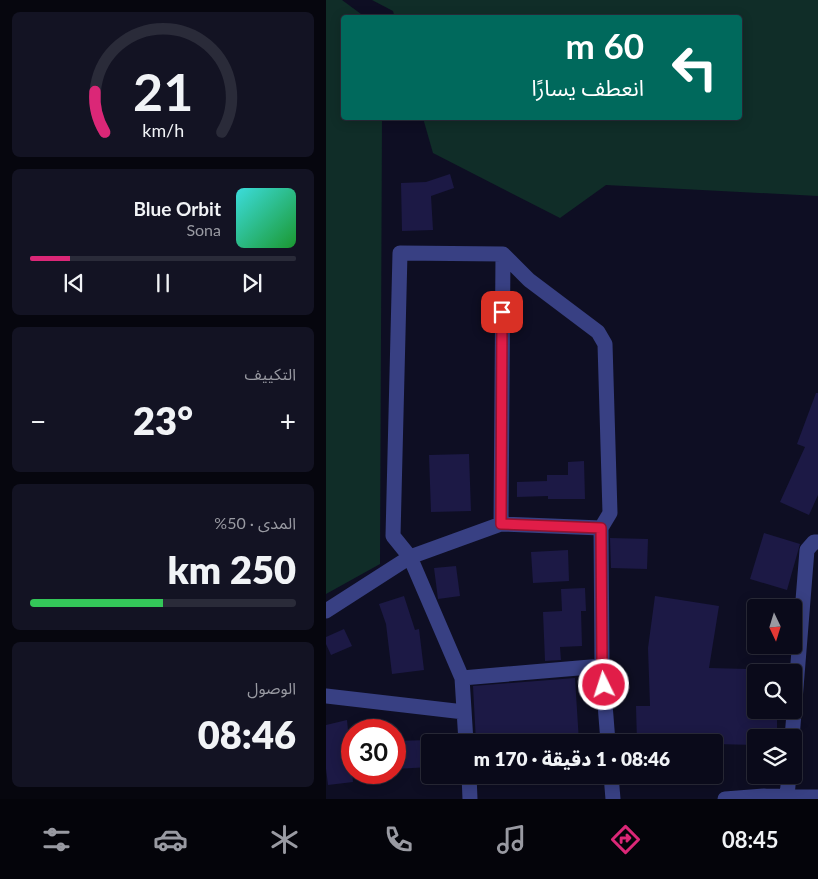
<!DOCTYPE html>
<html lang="ar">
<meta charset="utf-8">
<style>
:root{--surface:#0a0a1a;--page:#131323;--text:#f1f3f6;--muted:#999aa2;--line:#2a2b39;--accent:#db2777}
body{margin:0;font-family:Lato,"Noto Sans Arabic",sans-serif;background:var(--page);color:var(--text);direction:rtl;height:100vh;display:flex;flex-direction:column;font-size:19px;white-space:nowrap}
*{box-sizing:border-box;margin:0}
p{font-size:16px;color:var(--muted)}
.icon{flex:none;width:28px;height:28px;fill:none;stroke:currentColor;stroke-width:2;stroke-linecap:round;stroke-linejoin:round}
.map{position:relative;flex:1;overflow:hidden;direction:ltr}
.details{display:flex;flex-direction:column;gap:12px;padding:12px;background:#06060e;width:326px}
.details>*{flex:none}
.banner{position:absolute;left:15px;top:15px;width:401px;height:105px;border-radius:5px;box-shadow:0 2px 12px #0003,0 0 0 1px var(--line);direction:rtl;background:#00695c;color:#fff;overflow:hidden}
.needle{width:32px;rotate:176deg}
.fabs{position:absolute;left:421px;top:599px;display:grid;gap:10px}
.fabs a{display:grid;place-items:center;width:55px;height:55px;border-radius:5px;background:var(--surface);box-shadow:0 2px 12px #0003,0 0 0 1px var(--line);font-size:25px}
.speed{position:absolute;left:15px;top:719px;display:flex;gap:10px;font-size:25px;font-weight:700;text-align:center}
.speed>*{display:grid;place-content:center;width:65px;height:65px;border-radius:50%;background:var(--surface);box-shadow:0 2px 12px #0003,0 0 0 1px var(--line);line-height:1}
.speed .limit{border:8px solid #d22;background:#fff;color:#111}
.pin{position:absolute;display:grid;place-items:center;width:42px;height:42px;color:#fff;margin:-21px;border-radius:10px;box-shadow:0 2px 8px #0006}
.me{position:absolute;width:55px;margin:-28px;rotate:356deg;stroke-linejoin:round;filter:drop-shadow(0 0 4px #0008)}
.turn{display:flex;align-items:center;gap:18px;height:105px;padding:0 15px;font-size:22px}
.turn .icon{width:65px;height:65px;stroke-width:2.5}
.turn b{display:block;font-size:35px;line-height:42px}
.big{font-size:38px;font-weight:800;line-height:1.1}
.details .card{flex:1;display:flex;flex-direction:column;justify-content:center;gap:8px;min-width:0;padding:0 18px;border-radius:8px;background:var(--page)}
.details .dial{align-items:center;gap:0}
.dial svg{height:130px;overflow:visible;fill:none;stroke:var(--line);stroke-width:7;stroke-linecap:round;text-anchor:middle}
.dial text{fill:var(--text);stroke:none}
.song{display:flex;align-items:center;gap:15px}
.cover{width:60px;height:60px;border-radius:8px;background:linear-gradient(135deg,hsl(180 70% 55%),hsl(130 70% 35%))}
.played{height:5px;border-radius:2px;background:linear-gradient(90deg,var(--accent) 15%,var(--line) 15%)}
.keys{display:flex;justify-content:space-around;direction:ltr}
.heat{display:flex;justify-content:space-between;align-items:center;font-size:28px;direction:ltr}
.charge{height:8px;border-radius:4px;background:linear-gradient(90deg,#34c759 50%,var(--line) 0)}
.trip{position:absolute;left:95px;top:734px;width:302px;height:50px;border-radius:5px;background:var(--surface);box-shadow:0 2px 12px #0003,0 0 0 1px var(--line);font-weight:800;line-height:50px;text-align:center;direction:rtl}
.dock{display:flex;height:80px;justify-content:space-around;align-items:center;background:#04040a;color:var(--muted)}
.dock .icon{width:35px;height:35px}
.dock .on{color:var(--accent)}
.dock b{font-size:22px;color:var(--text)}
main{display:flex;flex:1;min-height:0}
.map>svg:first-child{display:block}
.green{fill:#102d28}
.building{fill:#1c1945}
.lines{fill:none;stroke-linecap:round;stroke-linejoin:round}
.minor{stroke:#384083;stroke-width:15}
.route-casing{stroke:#92132f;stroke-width:12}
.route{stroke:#e11d48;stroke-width:9}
</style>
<main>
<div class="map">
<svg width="492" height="799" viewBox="0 0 492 799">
<rect width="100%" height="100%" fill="#0e0e23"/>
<path class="green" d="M0 0H16L39 17 18 18V118H56L54 564 0 594Z
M46 0H492V196L280 185 234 218 107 153 97 118H414V18H69L67 11Z"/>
<path class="building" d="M124 174 128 188 105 196 107 230 76 231 75 183 100 182Z
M490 393H492V495L483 515 454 502 479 447 471 444Z
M143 454 145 511 105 512 103 455Z
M258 461 259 499H222V496L191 497V482L221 481V475H242V462Z
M438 533 474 544 461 590 424 579Z
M284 538 322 539 321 569 285 568Z
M242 550 243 581 207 583 205 552Z
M130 566 134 596 112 599 108 568Z
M259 588 260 611H255L256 646 234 647 235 660 219 661 217 612 236 611 235 589Z
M78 596 89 630 93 629 98 670 66 674 60 624 53 604Z
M329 596 393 606 383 668 422 669 421 712 451 713V738H430V745L389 744V742H311L310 706H324L322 648Z
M18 629 26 646 5 655 0 644V637Z
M249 678 253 742H150L147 686Z
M21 720 27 782 2 785 0 769V725Z
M104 740V767L69 769V741Z"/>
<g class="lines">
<path class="minor" d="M175 524 177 254
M0 611 84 557 67 536 74 253 177 254 203 280 272 332 279 344 284 513 275 528 276 666 282 742
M136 678 276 666
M0 696 138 712
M466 738 481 550 488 542H492
M140 742 136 678 84 557 175 524 275 528
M143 775 144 799
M285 775 287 799
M438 796 492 797
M461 796 463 775
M399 799 438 796 439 799"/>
</g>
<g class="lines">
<defs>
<path id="route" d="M176 312 175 524 275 528 276 666 278 685"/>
</defs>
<use href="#route" class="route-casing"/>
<use href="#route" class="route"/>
</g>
</svg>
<div class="fabs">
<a><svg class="needle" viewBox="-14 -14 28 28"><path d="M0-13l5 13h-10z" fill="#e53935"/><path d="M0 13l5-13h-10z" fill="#999aa2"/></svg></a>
<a><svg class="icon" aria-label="search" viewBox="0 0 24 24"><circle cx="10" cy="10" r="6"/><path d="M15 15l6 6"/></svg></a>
<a><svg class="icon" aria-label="layers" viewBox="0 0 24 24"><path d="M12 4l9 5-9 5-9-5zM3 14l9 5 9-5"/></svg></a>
</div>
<div class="speed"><div class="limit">30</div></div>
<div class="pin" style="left:176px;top:312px;background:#d93025"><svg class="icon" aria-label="arrive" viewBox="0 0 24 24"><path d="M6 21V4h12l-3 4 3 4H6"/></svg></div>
<svg class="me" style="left:278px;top:685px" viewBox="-20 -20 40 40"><circle r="17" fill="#e11d48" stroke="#fff" stroke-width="3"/><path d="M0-11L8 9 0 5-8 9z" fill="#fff"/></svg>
<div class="trip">08:46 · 1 دقيقة · 170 m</div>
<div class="banner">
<div class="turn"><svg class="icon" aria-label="left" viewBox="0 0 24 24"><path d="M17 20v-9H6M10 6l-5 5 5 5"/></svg><div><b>60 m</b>انعطف يسارًا</div></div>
</div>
</div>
<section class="details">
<div class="card dial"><svg viewBox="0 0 100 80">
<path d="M14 69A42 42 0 1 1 86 69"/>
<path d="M14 69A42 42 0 0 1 8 44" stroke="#db2777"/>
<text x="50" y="56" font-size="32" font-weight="700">21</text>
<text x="50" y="72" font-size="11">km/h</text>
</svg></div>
<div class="card">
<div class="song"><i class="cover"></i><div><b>Blue Orbit</b><p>Sona</p></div></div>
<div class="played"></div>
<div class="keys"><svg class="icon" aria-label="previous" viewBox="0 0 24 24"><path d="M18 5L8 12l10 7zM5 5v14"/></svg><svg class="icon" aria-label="pause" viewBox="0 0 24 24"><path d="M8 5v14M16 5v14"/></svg><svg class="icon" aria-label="next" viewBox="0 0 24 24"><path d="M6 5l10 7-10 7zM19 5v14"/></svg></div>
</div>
<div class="card"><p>التكييف</p>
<div class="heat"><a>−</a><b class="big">23°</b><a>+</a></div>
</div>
<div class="card"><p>المدى · 50%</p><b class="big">250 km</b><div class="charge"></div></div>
<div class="card"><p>الوصول</p><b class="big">08:46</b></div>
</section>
</main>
<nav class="dock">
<b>08:45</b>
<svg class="icon on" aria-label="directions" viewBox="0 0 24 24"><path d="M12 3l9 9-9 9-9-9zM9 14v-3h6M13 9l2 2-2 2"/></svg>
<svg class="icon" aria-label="music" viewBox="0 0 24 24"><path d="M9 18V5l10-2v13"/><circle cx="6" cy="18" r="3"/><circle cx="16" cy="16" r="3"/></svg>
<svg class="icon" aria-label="phone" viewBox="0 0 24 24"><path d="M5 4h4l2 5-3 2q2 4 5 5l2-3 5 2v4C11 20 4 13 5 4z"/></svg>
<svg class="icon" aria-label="climate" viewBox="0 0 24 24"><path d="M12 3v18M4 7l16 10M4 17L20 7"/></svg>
<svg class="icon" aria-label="car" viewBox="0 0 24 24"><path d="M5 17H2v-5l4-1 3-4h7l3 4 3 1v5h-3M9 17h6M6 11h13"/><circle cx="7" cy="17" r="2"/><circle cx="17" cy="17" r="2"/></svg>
<svg class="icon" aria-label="filters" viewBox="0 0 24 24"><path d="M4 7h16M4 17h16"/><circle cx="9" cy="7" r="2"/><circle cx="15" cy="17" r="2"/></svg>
</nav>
